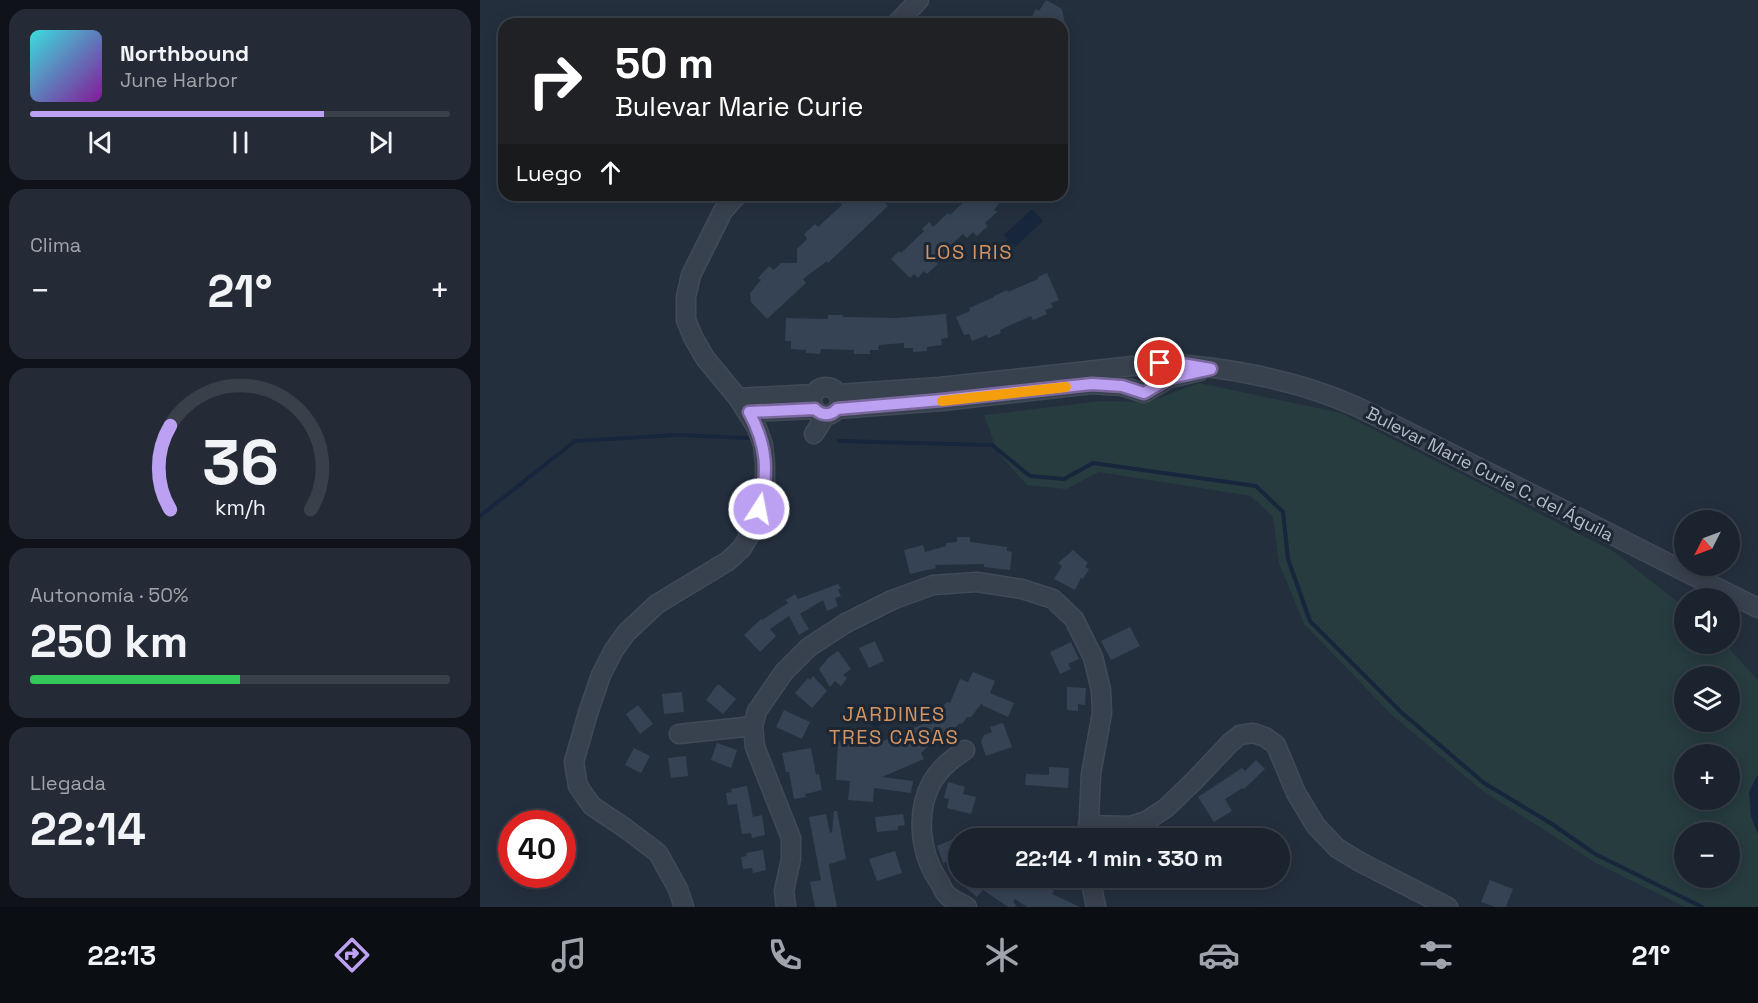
<!DOCTYPE html>
<html lang="es">
<meta charset="utf-8">
<style>
:root{--surface:#1b232e;--page:#242b36;--text:#f1f3f6;--muted:#a0a4aa;--line:#39404a;--accent:#bca0f2}
body{margin:0;font-family:"Space Grotesk",sans-serif;background:var(--page);color:var(--text);height:100vh;display:flex;flex-direction:column;font-size:22px;white-space:nowrap}
*{box-sizing:border-box;margin:0}
p{font-size:20px;color:var(--muted)}
.icon{flex:none;width:33px;height:33px;fill:none;stroke:currentColor;stroke-width:2;stroke-linecap:round;stroke-linejoin:round}
.map{position:relative;flex:1;overflow:hidden}
.details{display:flex;flex-direction:column;gap:9px;padding:9px;background:#0f1319;width:480px}
.details>*{flex:none}
.banner{position:absolute;left:18px;top:18px;width:570px;height:183px;border-radius:18px;box-shadow:0 3px 15px #0003,0 0 0 2px var(--line);background:#202124;color:#fff;overflow:hidden}
.needle{width:39px;rotate:228deg}
.controls{position:absolute;left:1194px;top:510px;display:grid;gap:12px}
.controls a{display:grid;place-items:center;width:66px;height:66px;border-radius:50%;background:var(--surface);box-shadow:0 3px 15px #0003,0 0 0 2px var(--line);font-size:30px}
.speed{position:absolute;left:18px;top:810px;display:flex;gap:12px;font-size:30px;font-weight:700;text-align:center}
.speed>*{display:grid;place-content:center;width:78px;height:78px;border-radius:50%;background:var(--surface);box-shadow:0 3px 15px #0003,0 0 0 2px var(--line);line-height:1}
.speed .limit{border:9px solid #d22;background:#fff;color:#111}
.pin{position:absolute;display:grid;place-items:center;width:51px;height:51px;color:#fff;margin:-26px;border:3px solid #fff;border-radius:50%;box-shadow:0 2px 6px #0007}
.me{position:absolute;width:66px;margin:-33px;rotate:11deg;stroke-linejoin:round;filter:drop-shadow(0 0 4px #0008)}
.turn{display:flex;align-items:center;gap:21px;height:126px;padding:0 18px;font-size:27px}
.turn .icon{width:78px;height:78px;stroke-width:2.5}
.turn b{display:block;font-size:42px;line-height:51px}
.then{display:flex;align-items:center;height:57px;padding:0 18px;background:#0003;gap:12px;font-size:22px}
.big{font-size:45px;font-weight:700;line-height:1.1}
.details .widget{flex:1;display:flex;flex-direction:column;justify-content:center;gap:9px;min-width:0;padding:0 21px;border-radius:18px;background:var(--page)}
.details .dial{align-items:center;gap:0}
.dial svg{height:156px;overflow:visible;fill:none;stroke:var(--line);stroke-width:7;stroke-linecap:round;text-anchor:middle}
.dial text{fill:var(--text);stroke:none}
.song{display:flex;align-items:center;gap:18px}
.cover{width:72px;height:72px;border-radius:9px;background:linear-gradient(135deg,hsl(180 70% 55%),hsl(290 70% 35%))}
.played{height:6px;border-radius:3px;background:linear-gradient(90deg,var(--accent) 70%,var(--line) 70%)}
.keys{display:flex;justify-content:space-around;direction:ltr}
.heat{display:flex;justify-content:space-between;align-items:center;font-size:33px;direction:ltr}
.charge{height:9px;border-radius:4px;background:linear-gradient(90deg,#34c759 50%,var(--line) 0)}
.trip{position:absolute;left:468px;top:828px;width:342px;height:60px;border-radius:30px;background:var(--surface);box-shadow:0 3px 15px #0003,0 0 0 2px var(--line);font-weight:700;line-height:60px;text-align:center}
.dock{display:flex;height:96px;justify-content:space-around;align-items:center;background:#0b0e12;color:var(--muted)}
.dock .icon{width:42px;height:42px}
.dock .current{color:var(--accent)}
.dock b{font-size:27px;color:var(--text)}
main{display:flex;flex:1;min-height:0}
.map>svg:first-child{display:block}
.green{fill:#263c3f;fill-rule:evenodd}
.water{fill:#17263c}
.lines{fill:none;stroke-linecap:round;stroke-linejoin:round}
.stream{stroke:#17263c;stroke-width:4}
.building{fill:#364354}
.minor-casing{stroke:#414a57;stroke-width:21}
.minor{stroke:#38414e;stroke-width:18}
.route-casing{stroke:#7a689d;stroke-width:15}
.route{stroke:#bca0f2;stroke-width:10}
.slow{stroke:#f59e0b;stroke-width:10}
.labels{text-anchor:middle;stroke-width:6;stroke-linejoin:round;paint-order:stroke}
.street-label{font-size:18px;fill:#b4bcc9;stroke:#1d2633}
.neighbourhood-label{font-size:20px;letter-spacing:1.5px;fill:#d59563;stroke:#1d2633}
</style>
<main>
<section class="details">
<div class="widget">
<div class="song"><i class="cover"></i><div><b>Northbound</b><p>June Harbor</p></div></div>
<div class="played"></div>
<div class="keys"><svg class="icon" aria-label="previous" viewBox="0 0 24 24"><path d="M18 5L8 12l10 7zM5 5v14"/></svg><svg class="icon" aria-label="pause" viewBox="0 0 24 24"><path d="M8 5v14M16 5v14"/></svg><svg class="icon" aria-label="next" viewBox="0 0 24 24"><path d="M6 5l10 7-10 7zM19 5v14"/></svg></div>
</div>
<div class="widget"><p>Clima</p>
<div class="heat"><a>−</a><b class="big">21°</b><a>+</a></div>
</div>
<div class="widget dial"><svg viewBox="0 0 100 80">
<path d="M14 69A42 42 0 1 1 86 69"/>
<path d="M14 69A42 42 0 0 1 14 26" stroke="#bca0f2"/>
<text x="50" y="56" font-size="32" font-weight="700">36</text>
<text x="50" y="72" font-size="11">km/h</text>
</svg></div>
<div class="widget"><p>Autonomía · 50%</p><b class="big">250 km</b><div class="charge"></div></div>
<div class="widget"><p>Llegada</p><b class="big">22:14</b></div>
</section>
<div class="map">
<svg width="1278" height="907" viewBox="0 0 1278 907">
<rect width="100%" height="100%" fill="#242f3e"/>
<path class="green" d="M719 383 861 413 1133 551 1204 607V644H1245L1278 680V907H1205L1116 863 1003 791 912 715 824 624 799 563 793 517 771 496 619 472 586 489 547 485 518 453 504 415 621 401 668 402ZM1204 676H1250V722H1204ZM1204 754H1250V800H1204ZM1204 832H1250V878H1204Z"/>
<path class="water" d="M552 209 563 221 535 247 532 244H528L526 241 527 238 524 235Z
M413 704 418 706 419 710C417 715 414 715 409 715L400 726 394 727 389 719C394 708 402 705 413 704Z
M1278 774V834L1271 816 1269 792Z"/>
<g class="lines">
<path class="stream" d="M359 441 512 445 550 476 584 479 613 463 776 486 803 512 808 559 830 621 921 712 1004 783 1072 824 1115 854 1222 907
M0 516 95 441 198 435 269 438"/>
</g>
<path class="building" d="M566 0 582 9 585 24H548L556 9 559 11Z
M365 195H397L408 206 348 263 347 261 323 279 326 283 287 319 271 302 270 293 281 280 278 278 289 266 294 270 301 263H317V249L327 239 324 234 335 224 338 227 362 205 359 200Z
M491 195H526L514 210 517 212 505 223 508 226 497 236 493 232 487 238 483 234 465 250 466 251 455 261 458 264 447 274 444 271 438 278 434 274 430 278 411 259 419 251 421 253 444 231 442 229 449 222 453 227 468 213 470 215Z
M567 273 579 300 571 303 573 307 565 310 567 314 553 320 551 316 520 330 521 333 508 338 507 335 492 341 489 334 484 335 476 317 490 311 489 308 514 297V296L527 290 528 292 558 279V277Z
M466 314 468 338 461 339 462 345 447 347V351L433 352V348H424V343L399 345 398 350H390V354H374V350L341 349 340 354 326 353V350L311 349V341H305L306 318 348 319V315H363V317L417 318Z
M477 537H490V542L527 547V551L532 552 530 570 504 567V564L455 565 456 568 430 574 424 550 443 545 445 552 466 546V543L477 542Z
M593 550 608 563 605 567 609 569 603 579 601 578 595 590 574 579 582 566 578 563Z
M358 584 361 588 358 590 361 596 355 598 358 606 347 611 343 600 320 614 329 629 319 635 309 616 290 629 296 636 280 652 264 635 281 619 282 620 308 603 306 600 315 594 318 599Z
M650 627 660 646 631 660 621 641Z
M395 641 404 661 389 668 379 648Z
M591 642 599 659 588 664 591 669 580 674 570 652Z
M358 651 371 669 363 675 367 678 361 686 355 681 350 687 339 669 348 658Z
M493 672 515 681 510 693 534 703 528 717 504 706 503 707 502 703 491 717H487L482 724 480 723 460 741 457 738 441 753 444 759 402 777 433 781 431 793 394 788 393 802 368 800 370 781 356 780 358 741 387 743 395 740 396 744 443 724 467 702 470 703 480 679 488 682Z
M333 676 347 691 332 708 315 693 328 678 330 680Z
M238 684 256 699 243 714 226 700Z
M587 687 606 688 605 705 598 704V711L587 710Z
M202 692 204 712 184 714 182 694Z
M158 705 173 724 160 734 146 714Z
M304 710 330 722 322 739 296 727Z
M523 723 532 747 506 756 501 742 504 735 512 732 510 727Z
M237 743 257 750 251 768 231 760Z
M154 748 170 756 161 773 145 765Z
M331 748 336 775 339 774 342 790 325 794 326 797 314 799 309 772H306L302 753Z
M206 756 208 776 191 778 188 758Z
M776 760 785 769 764 789 763 788 745 799 752 811 734 822 718 797 762 768 765 771Z
M569 767 589 768 588 788 545 785 546 774 569 775Z
M468 782 485 787 483 794 496 797 491 814 467 808 469 799 464 798Z
M267 786 273 817 282 815 285 835 272 838 271 833 262 834 257 804 248 805 246 793 252 792 251 789Z
M354 811H357L366 859 349 864V866L357 907H335L330 882 341 880 329 817 346 814 350 833 352 832Z
M423 814 425 825 418 826V830L397 832 395 817Z
M478 837V857L463 863 457 846Z
M283 850 286 870 273 873 272 868 263 869 261 857 267 856 266 853Z
M415 851 422 873 397 881 389 859Z
M475 878H506L517 887 523 878H534L550 888 556 879 574 891 572 894 600 907H547L535 899 533 902 536 905 535 907H528L503 890 497 897Z
M1010 880 1033 889 1026 907H1015L1001 902Z"/>
<g class="lines">
<defs>
<path id="minor" d="M416 24 439 0
M332 401a14 14 0 1 1 28 0a14 14 0 1 1-28 0Z
M358 394 460 387 680 363C742 366 818 380 875 406 920 427 965 451 1009 473 1099 517 1188 564 1278 608
M258 398 334 394
M357 409 462 401 612 384 642 386 664 393 690 378 720 371
M269 412 335 409
M334 434 346 415
M199 734 273 726
M485 750C472 759 460 768 452 782 435 813 440 855 460 883 462 887 464 892 467 895 472 900 481 903 487 907
M608 825 650 826 666 821 686 808 715 780 750 743 760 735 773 733 785 737 796 745 816 793 836 826 857 848 880 862 968 907
M610 878 616 907
M204 907 198 889 178 853 145 828 112 806 98 786 94 762 108 713 121 675 134 650 146 633 177 604 248 561 262 548 273 529 279 509 285 487V464L283 445 277 428 258 398 225 358 213 337 206 320V297L211 275 243 211 257 195
M306 907 304 891 311 859V838L275 747 273 726 277 711 304 672 329 647 366 623 412 600 453 585 497 582 542 589 573 599 594 619 613 657 621 690 622 713 611 774 608 838"/>
</defs>
<use href="#minor" class="minor-casing"/>
<use href="#minor" class="minor"/>
</g>
<g class="lines">
<defs>
<path id="route" d="M279 509C289 473 287 445 269 412L335 409C342 416 351 416 357 409L462 400 612 384 642 386 664 393 690 378 731 369 702 364 680 363"/>
</defs>
<use href="#route" class="route-casing"/>
<use href="#route" class="route"/>
<path class="slow" d="M462 401 586 387"/>
</g>
<g class="labels">
<g class="street-label">
<text transform="translate(1010 474) rotate(27)" y="6">Bulevar Marie Curie C. del Águila</text>
</g>
<g class="neighbourhood-label">
<text x="489" y="259">LOS IRIS</text>
<text x="414" y="721">JARDINES<tspan x="414" dy="23">TRES CASAS</tspan></text>
</g>
</g>
</svg>
<div class="controls">
<a><svg class="needle" viewBox="-14 -14 28 28"><path d="M0-13l5 13h-10z" fill="#e53935"/><path d="M0 13l5-13h-10z" fill="#a0a4aa"/></svg></a>
<a><svg class="icon" aria-label="sound" viewBox="0 0 24 24"><path d="M4 9h4l5-4v14l-5-4H4zM17 9q2 3 0 6"/></svg></a>
<a><svg class="icon" aria-label="layers" viewBox="0 0 24 24"><path d="M12 4l9 5-9 5-9-5zM3 14l9 5 9-5"/></svg></a>
<a>+</a>
<a>−</a>
</div>
<div class="speed"><div class="limit">40</div></div>
<div class="pin" style="left:680px;top:363px;background:#d93025"><svg class="icon" aria-label="arrive" viewBox="0 0 24 24"><path d="M6 21V4h12l-3 4 3 4H6"/></svg></div>
<svg class="me" style="left:279px;top:509px" viewBox="-20 -20 40 40"><circle r="17" fill="#bca0f2" stroke="#fff" stroke-width="3"/><path d="M0-11L8 9 0 5-8 9z" fill="#fff"/></svg>
<div class="trip">22:14 · 1 min · 330 m</div>
<div class="banner">
<div class="turn"><svg class="icon" aria-label="right" viewBox="0 0 24 24"><path d="M7 20v-9h11M14 6l5 5-5 5"/></svg><div><b>50 m</b>Bulevar Marie Curie</div></div>
<div class="then">Luego<svg class="icon" aria-label="ahead" viewBox="0 0 24 24"><path d="M12 20V5M6 11l6-6 6 6"/></svg></div>
</div>
</div>
</main>
<nav class="dock">
<b>22:13</b>
<svg class="icon current" aria-label="directions" viewBox="0 0 24 24"><path d="M12 3l9 9-9 9-9-9zM9 14v-3h6M13 9l2 2-2 2"/></svg>
<svg class="icon" aria-label="music" viewBox="0 0 24 24"><path d="M9 18V5l10-2v13"/><circle cx="6" cy="18" r="3"/><circle cx="16" cy="16" r="3"/></svg>
<svg class="icon" aria-label="phone" viewBox="0 0 24 24"><path d="M5 4h4l2 5-3 2q2 4 5 5l2-3 5 2v4C11 20 4 13 5 4z"/></svg>
<svg class="icon" aria-label="climate" viewBox="0 0 24 24"><path d="M12 3v18M4 7l16 10M4 17L20 7"/></svg>
<svg class="icon" aria-label="car" viewBox="0 0 24 24"><path d="M5 17H2v-5l4-1 3-4h7l3 4 3 1v5h-3M9 17h6M6 11h13"/><circle cx="7" cy="17" r="2"/><circle cx="17" cy="17" r="2"/></svg>
<svg class="icon" aria-label="filters" viewBox="0 0 24 24"><path d="M4 7h16M4 17h16"/><circle cx="9" cy="7" r="2"/><circle cx="15" cy="17" r="2"/></svg>
<b>21°</b>
</nav>
